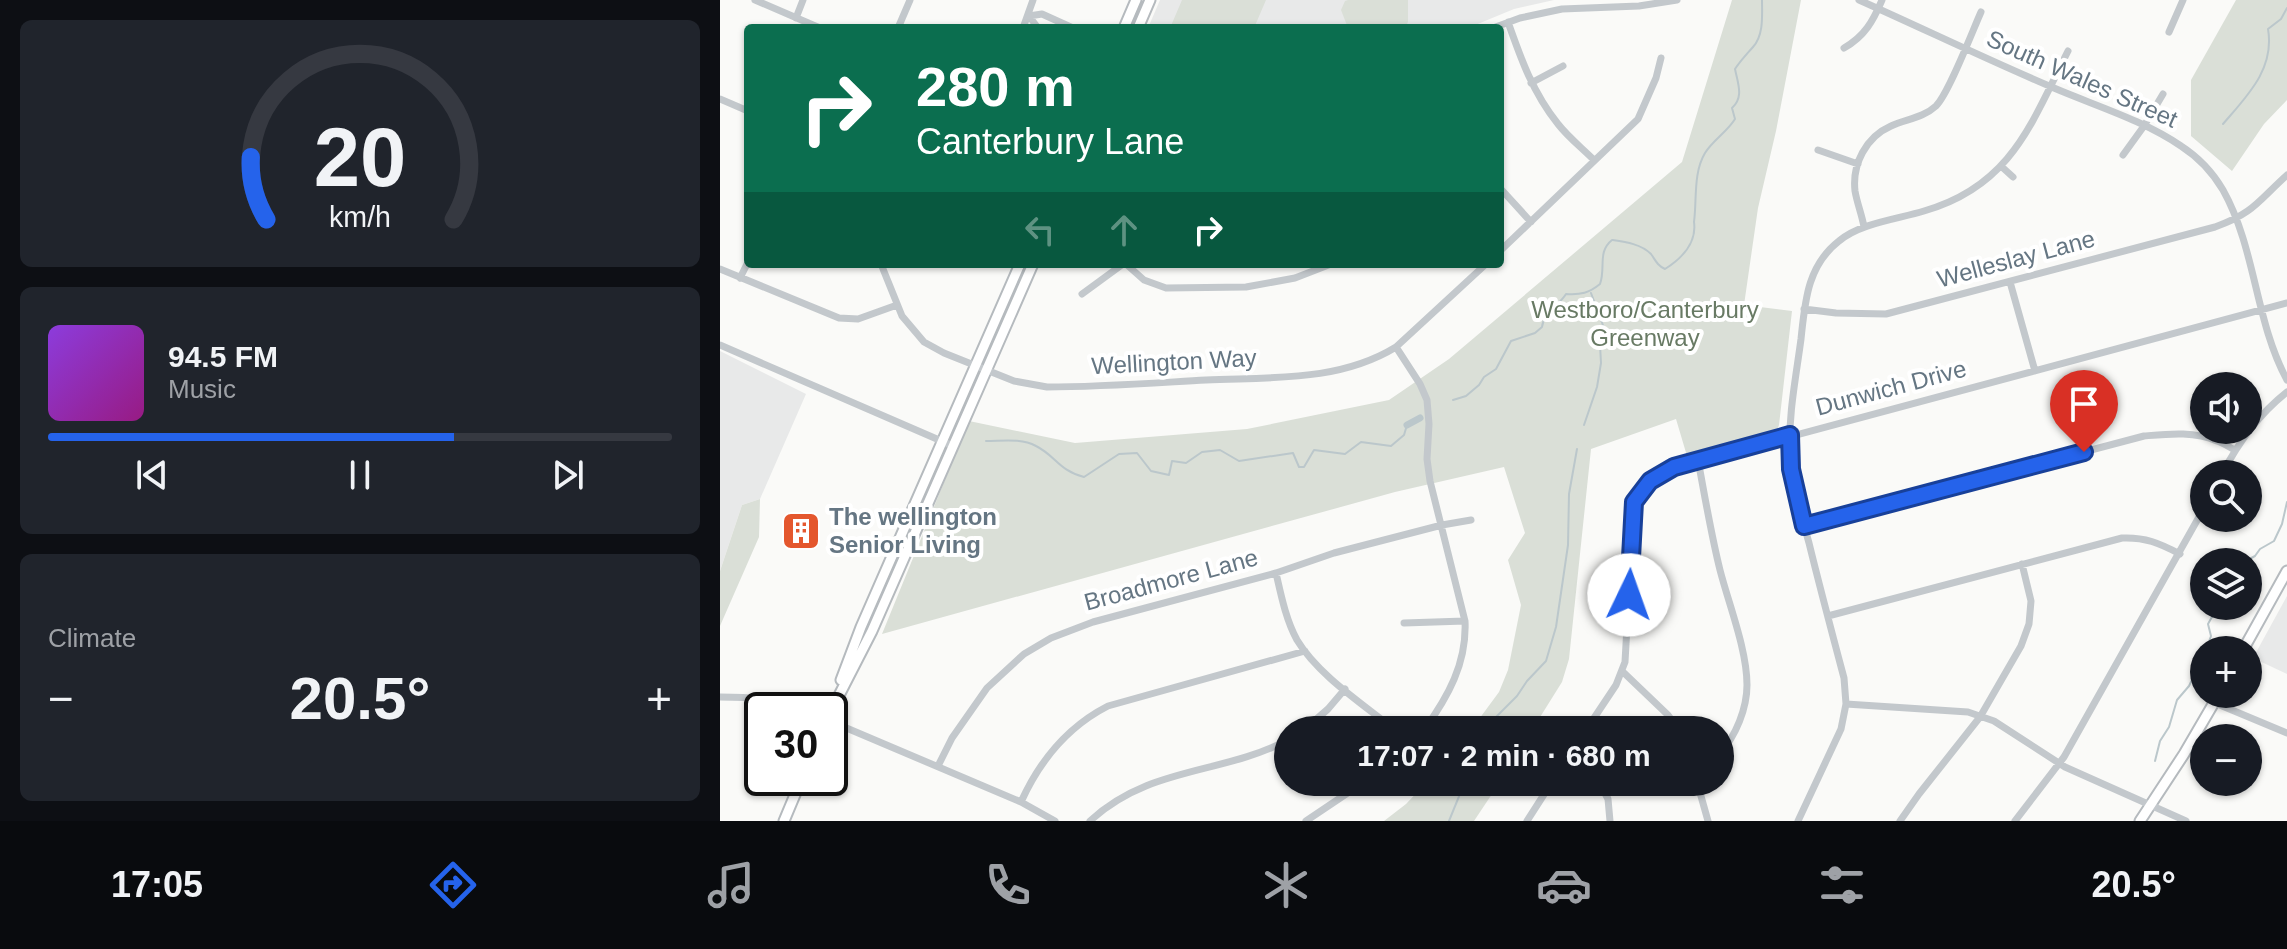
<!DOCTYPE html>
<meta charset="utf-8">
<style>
:root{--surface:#171b24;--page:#20242c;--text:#f1f3f6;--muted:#9ea1a6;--line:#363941;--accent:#2563eb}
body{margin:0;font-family:Arial,sans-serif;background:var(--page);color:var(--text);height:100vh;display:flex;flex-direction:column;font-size:30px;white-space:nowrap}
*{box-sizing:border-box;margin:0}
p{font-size:26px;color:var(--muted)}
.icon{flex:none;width:44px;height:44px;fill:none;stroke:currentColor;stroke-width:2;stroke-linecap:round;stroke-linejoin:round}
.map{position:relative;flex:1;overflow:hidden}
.sheet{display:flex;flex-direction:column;gap:20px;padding:20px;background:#0d0f14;width:720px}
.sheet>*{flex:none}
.banner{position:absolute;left:24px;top:24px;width:760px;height:244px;border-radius:8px;box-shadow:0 2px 6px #0004;background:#0b6e4f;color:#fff;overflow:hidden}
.buttons{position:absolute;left:1470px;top:372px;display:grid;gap:16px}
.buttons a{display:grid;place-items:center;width:72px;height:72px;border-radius:50%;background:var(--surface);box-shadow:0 2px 6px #0004;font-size:40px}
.speed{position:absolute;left:24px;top:692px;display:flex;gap:16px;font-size:40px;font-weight:700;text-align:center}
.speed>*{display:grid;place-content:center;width:104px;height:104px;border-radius:50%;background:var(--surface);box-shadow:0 2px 6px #0004;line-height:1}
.speed .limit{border:4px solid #111;border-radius:12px;background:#fff;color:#111}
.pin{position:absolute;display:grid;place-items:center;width:68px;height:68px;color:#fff;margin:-82px -34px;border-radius:50% 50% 50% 0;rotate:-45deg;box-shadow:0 0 8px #0007}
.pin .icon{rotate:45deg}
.me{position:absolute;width:88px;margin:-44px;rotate:3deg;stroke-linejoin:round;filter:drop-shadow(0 0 6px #0008)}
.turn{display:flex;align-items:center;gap:28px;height:168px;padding:0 40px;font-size:36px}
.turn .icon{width:104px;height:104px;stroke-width:2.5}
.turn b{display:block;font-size:56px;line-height:68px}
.lanes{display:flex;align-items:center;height:76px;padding:0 40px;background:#0003;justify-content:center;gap:40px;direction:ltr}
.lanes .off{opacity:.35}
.big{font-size:60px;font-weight:600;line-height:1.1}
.sheet .tile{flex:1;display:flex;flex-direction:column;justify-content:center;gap:12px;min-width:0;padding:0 28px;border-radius:12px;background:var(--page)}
.sheet .dial{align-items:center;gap:0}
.dial svg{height:208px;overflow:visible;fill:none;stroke:var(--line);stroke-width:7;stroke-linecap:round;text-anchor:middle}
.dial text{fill:var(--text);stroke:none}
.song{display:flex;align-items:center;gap:24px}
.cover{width:96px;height:96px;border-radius:12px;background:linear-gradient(135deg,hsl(270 70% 55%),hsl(310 70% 35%))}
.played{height:8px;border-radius:4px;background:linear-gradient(90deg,var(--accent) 65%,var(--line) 65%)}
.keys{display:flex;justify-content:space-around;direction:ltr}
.heat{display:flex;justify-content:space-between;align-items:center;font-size:44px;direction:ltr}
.trip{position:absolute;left:554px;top:716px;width:460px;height:80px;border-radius:40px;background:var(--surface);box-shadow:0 2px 6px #0004;font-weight:600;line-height:80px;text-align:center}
.menu{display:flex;height:128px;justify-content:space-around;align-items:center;background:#090b0e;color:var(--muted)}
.menu .icon{width:56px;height:56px}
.menu .on{color:var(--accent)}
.menu b{font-size:36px;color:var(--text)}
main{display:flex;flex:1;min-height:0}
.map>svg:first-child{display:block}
.built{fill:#e8e9e9}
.green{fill:#dadfd7}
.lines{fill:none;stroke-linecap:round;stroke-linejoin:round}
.stream{stroke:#bbc7cb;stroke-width:2}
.canal{stroke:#bbc7cb;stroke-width:7}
.major-casing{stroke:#b5babe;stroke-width:13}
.minor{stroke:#c3c8cc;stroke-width:7}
.major{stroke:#fff;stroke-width:9}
.route-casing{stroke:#184099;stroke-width:20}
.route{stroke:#2563eb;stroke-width:14}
.labels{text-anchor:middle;stroke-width:8;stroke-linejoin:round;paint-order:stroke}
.street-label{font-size:24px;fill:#657683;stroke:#fff}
.park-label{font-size:24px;fill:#687a64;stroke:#fff}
.poi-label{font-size:24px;font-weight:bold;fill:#657683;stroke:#fff;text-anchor:start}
</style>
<main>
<section class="sheet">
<div class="tile dial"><svg viewBox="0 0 100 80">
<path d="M14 69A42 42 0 1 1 86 69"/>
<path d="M14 69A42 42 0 0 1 8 45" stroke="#2563eb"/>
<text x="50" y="56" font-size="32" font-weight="700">20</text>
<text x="50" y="72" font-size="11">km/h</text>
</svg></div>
<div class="tile">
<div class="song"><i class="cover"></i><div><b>94.5 FM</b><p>Music</p></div></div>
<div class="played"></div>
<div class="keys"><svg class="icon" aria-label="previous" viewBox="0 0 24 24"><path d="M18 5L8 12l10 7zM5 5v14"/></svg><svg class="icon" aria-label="pause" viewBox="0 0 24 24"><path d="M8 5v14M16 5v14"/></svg><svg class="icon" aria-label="next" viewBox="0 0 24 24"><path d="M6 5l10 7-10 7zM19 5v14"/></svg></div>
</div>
<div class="tile"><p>Climate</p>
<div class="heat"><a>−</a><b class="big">20.5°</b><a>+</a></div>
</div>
</section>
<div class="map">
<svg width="1567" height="821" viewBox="0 0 1567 821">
<rect width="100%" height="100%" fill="#fafaf8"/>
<path class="built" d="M440 0H834L794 9 748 28H428Z
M0 351 86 394 40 499 22 505 0 571Z
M1567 596V674L1533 658Z"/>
<path class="green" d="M462 0H546L534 28H450Z
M628 0H688V22L685 28H628L621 10 625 1Z
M1012 0H1081L1056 131 1038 208 1024 305 1072 311 1059 425 1057 431 967 456 956 419 871 449 849 659 842 682 812 730H751L779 692 788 670 801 605 788 560 805 533 784 467 675 492 162 634 249 421 355 443 527 429 669 400 729 359 962 162Z
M1516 0H1567V100L1544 124 1512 171 1471 136V80Z
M40 499 39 537 0 626V571L22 505Z
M707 782H780L754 821H664L686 804Z"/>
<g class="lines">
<path class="stream" d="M1503 124C1527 96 1555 69 1548 29L1561 19 1567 8
M733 400 746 396 759 385 764 377 776 369 791 341 815 333 822 327C824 311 838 307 846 294 861 295 869 293 880 284 886 268 877 252 892 240 906 242 921 244 931 254 936 261 937 265 945 269 961 259 977 243 974 222 977 200 973 173 985 153 993 140 1007 132 1015 119L1012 108C1024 97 1018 84 1015 69 1021 60 1026 55 1033 47 1044 35 1042 15 1042 0
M864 425 877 387 881 363 880 345 884 328 871 293
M266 441C283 441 301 438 316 446 336 456 338 470 364 477L399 454 417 453 431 471 449 475 452 461 466 463 482 452 500 450 519 461 573 453 579 467H584L594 450 625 454 641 442 671 446 684 435 687 425
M1524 562 1535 556 1540 549 1554 541 1562 524 1567 502
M1486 650 1491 636 1488 624 1498 606
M763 730 797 696 807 681 826 661 836 627 848 545 849 494 857 449
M1435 761 1440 741 1449 727 1457 700 1469 686 1484 655
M729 821 742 789V782"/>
<path class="canal" d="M687 425 700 418"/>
<defs>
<path id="major" d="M404 28 416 0
M418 28 430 0
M1523 650 1567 571
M121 680 141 627 300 264
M110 713 152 631 313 264
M64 821 82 778
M1420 821 1464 754 1499 694"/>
</defs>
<use href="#major" class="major-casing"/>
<path class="minor" d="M35 0 100 28
M1139 0C1204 29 1268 60 1334 88 1376 106 1423 120 1461 146 1478 157 1493 173 1503 190 1536 249 1535 321 1567 380
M76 18 83 0
M788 22C801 59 813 93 838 124 848 137 862 148 874 160
M178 28 190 0
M303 28 313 0
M318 28 309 16 322 14 353 28
M773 28 800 18 842 9 919 6 957 0
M1449 32 1463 0
M1124 48C1145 36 1153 21 1162 0
M811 83 843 66
M0 99 28 111
M1098 150 1138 164
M1403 155 1424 126 1443 94
M1282 167 1293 177
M780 188 811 222
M1144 227C1142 215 1137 203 1135 191 1132 164 1146 137 1171 126 1186 119 1203 118 1216 106 1229 93 1252 32 1261 12
M780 251 918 119 936 78 941 58
M161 264 182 316 204 342 224 353 294 381 327 387C380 387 433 383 486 380 551 377 619 382 676 347L766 264
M406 264 424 280 446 288 526 287 575 278 611 264
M0 269 119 318 138 319 177 305
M20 278 28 262
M1290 282 1315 371
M362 294 403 264
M1084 309 1116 313 1166 314 1495 227C1534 213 1538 201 1567 175
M0 345 233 446
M676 347 700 384 707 400 709 424 707 459 710 481 745 621C747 663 728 697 704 730
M978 460C985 497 991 534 1000 570 1009 605 1027 650 1027 685 1027 708 1016 736 1000 753
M1502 474C1518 443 1539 414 1567 392
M1084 526 1424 436C1448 434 1474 431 1497 441 1503 443 1509 447 1515 450
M556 573C561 595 566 620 577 640 598 675 643 704 675 730
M1108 616 1402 538C1425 537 1439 543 1460 554
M684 623 745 621
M902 671 948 715 959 730
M0 697C30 697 56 699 84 710
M1495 703 1567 733
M1126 704 1248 712 1274 721 1345 767 1466 821
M110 721 301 802 335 821
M584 730 608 709 625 689
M866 730 896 685 905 662 914 502 930 481 946 470 1567 303
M218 766 232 738 267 688 304 654 331 638 373 622 556 573 614 553 722 525 751 520
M879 782 888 799 890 821
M977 782 988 821
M301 802C320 760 347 727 388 706L585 651
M370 821C429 766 501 775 568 740
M586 821 644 782
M807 821 832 782
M1078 821 1121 729 1126 704 1124 678C1112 633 1100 588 1089 543 1081 514 1071 484 1070 454 1068 416 1076 377 1081 339 1085 302 1087 266 1119 241 1140 223 1178 219 1204 211 1291 186 1311 124 1348 51
M1180 821 1199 794 1260 717 1301 646 1309 624 1311 601 1302 564
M1295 821 1344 757 1484 508"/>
<use href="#major" class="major"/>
</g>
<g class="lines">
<defs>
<path id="route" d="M909 595 914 502 930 481 954 467 1070 435 1071 469 1084 526 1364 452"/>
</defs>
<use href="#route" class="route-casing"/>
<use href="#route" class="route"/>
</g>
<defs>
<symbol id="building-square" viewBox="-11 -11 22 22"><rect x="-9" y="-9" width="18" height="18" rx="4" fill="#e4572e" stroke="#fff"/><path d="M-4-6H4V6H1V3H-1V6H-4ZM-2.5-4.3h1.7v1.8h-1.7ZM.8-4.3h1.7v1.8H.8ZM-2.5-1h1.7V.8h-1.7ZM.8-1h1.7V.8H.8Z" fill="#fff"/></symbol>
</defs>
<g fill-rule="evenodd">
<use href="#building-square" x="59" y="509" width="44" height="44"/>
</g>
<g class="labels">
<g class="street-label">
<text transform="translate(1362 79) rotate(24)" y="8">South Wales Street</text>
<text transform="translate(1296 259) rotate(-15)" y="8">Welleslay Lane</text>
<text transform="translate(454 362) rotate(-3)" y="8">Wellington Way</text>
<text transform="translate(1171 388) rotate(-15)" y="8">Dunwich Drive</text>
<text transform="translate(451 580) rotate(-15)" y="8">Broadmore Lane</text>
</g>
<g class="park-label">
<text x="925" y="318">Westboro/Canterbury<tspan x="925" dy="28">Greenway</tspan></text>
</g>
<g class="poi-label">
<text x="109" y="525">The wellington<tspan x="109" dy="28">Senior Living</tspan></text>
</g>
</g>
</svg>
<div class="buttons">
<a><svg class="icon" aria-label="sound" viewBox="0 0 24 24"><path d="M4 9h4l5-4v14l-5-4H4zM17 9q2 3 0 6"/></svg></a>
<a><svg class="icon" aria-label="search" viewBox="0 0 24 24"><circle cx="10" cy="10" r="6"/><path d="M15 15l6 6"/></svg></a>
<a><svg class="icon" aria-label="layers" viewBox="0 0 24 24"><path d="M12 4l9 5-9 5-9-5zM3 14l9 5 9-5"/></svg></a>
<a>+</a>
<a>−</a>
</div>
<div class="speed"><div class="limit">30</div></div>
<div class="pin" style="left:1364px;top:452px;background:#d93025"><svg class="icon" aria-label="arrive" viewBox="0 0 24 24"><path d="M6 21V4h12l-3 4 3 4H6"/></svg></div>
<svg class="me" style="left:909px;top:595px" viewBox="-20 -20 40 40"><circle r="19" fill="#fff"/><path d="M0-13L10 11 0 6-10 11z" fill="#2563eb"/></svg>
<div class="trip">17:07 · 2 min · 680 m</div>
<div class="banner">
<div class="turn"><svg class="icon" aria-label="right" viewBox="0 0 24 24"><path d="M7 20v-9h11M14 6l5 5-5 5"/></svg><div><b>280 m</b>Canterbury Lane</div></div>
<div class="lanes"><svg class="icon off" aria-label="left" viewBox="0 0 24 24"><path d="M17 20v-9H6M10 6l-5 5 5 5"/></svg><svg class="icon off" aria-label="ahead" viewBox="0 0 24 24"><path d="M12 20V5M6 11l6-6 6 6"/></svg><svg class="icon" aria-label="right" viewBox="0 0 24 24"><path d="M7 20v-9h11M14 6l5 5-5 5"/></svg></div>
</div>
</div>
</main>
<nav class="menu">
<b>17:05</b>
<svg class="icon on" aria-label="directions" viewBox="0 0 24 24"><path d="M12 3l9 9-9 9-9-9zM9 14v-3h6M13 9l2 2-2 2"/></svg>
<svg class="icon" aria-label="music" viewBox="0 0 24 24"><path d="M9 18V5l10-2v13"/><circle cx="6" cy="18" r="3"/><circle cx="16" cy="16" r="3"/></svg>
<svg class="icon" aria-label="phone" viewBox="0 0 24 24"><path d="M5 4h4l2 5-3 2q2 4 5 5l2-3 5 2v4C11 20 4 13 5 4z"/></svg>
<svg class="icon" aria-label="climate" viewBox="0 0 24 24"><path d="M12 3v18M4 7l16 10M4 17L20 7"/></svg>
<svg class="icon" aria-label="car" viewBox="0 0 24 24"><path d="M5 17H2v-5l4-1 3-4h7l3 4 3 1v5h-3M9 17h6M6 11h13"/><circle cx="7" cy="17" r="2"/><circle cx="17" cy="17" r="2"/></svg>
<svg class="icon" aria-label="filters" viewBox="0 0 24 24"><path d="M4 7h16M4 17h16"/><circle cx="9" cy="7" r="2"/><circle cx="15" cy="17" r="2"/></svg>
<b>20.5°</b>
</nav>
